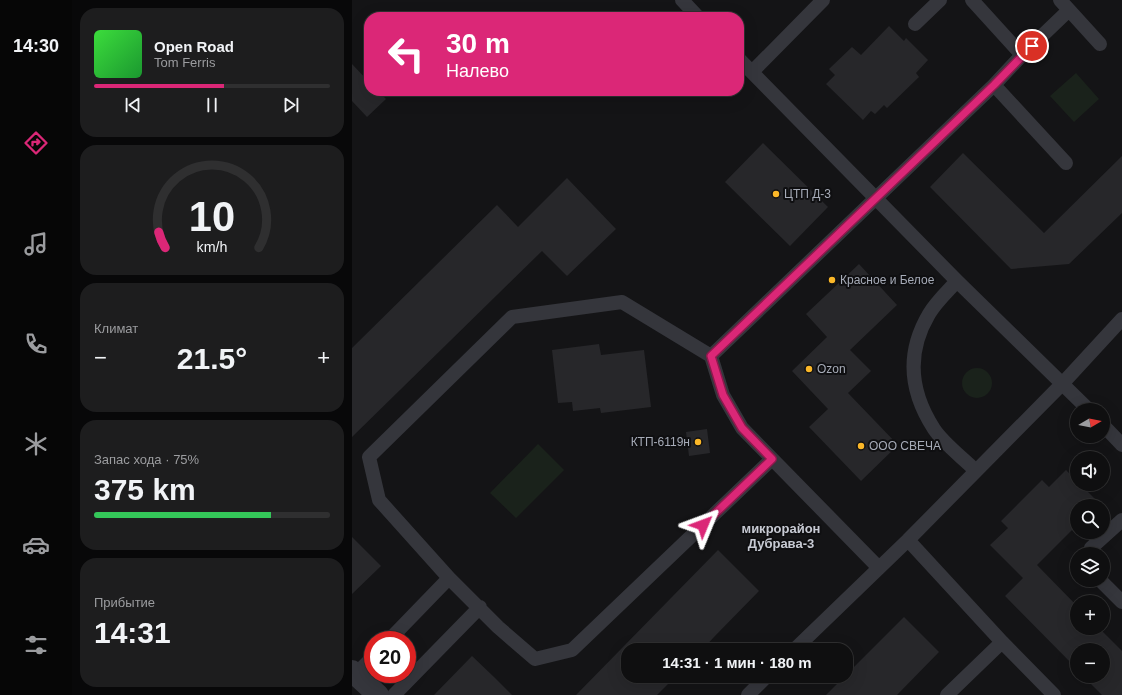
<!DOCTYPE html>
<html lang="ru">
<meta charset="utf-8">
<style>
:root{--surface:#0f0f10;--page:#1d1d1e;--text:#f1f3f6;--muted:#9b9c9f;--line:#2f2f30;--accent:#db2777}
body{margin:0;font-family:Helvetica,sans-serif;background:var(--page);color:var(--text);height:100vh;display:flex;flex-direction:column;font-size:15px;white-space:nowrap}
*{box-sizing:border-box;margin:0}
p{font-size:13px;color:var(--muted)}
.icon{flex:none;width:22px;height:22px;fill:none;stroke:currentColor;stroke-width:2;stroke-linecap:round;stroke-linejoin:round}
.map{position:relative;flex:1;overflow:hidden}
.sheet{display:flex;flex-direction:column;gap:8px;padding:8px;background:#080809;width:280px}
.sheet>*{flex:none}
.banner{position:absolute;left:12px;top:12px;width:380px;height:84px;border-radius:16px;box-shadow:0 4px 16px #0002,0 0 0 1px var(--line);background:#db2777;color:#fff;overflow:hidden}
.needle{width:26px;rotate:80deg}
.controls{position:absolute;left:718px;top:403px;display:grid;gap:8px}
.controls a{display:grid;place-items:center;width:40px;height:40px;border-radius:50%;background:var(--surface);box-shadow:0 4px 16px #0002,0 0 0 1px var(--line);font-size:20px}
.speed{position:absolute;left:12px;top:631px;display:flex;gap:8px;font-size:20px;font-weight:700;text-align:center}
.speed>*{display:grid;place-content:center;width:52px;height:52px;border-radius:50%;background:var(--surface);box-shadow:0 4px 16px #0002,0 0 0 1px var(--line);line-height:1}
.speed .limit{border:6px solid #d22;background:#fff;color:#111}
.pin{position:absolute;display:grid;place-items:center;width:34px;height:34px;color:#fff;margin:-17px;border:2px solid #fff;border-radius:50%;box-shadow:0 1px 4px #0007}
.me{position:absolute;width:44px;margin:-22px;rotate:46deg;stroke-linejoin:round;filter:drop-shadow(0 0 3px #0008)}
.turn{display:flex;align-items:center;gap:14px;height:84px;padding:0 16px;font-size:18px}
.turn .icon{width:52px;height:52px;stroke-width:2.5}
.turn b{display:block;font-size:28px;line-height:34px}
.big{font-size:30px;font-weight:600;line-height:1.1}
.sheet .tile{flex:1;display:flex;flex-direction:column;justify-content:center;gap:6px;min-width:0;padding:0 14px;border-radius:16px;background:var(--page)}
.sheet .dial{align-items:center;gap:0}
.dial svg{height:104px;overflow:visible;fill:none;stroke:var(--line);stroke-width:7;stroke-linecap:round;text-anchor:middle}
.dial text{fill:var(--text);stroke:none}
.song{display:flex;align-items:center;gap:12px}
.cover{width:48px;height:48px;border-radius:6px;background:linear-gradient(135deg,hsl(120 70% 55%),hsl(130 70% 35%))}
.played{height:4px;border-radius:2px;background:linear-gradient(90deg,var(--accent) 55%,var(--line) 55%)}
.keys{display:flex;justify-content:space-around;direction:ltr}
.heat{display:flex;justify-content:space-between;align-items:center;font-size:22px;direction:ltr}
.charge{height:6px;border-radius:3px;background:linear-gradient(90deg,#34c759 75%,var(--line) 0)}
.trip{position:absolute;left:269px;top:643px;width:232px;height:40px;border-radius:16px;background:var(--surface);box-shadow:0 4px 16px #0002,0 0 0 1px var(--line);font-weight:600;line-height:40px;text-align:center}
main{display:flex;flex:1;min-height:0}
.tabs{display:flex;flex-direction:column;width:72px;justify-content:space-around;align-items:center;background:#060606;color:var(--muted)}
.tabs .icon{width:28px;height:28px}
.tabs .on{color:var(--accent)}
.tabs b{font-size:18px;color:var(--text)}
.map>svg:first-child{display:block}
.green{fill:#1a221b}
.building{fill:#27272a}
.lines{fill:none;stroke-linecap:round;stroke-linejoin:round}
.lane{stroke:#35363c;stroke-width:14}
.street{stroke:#35363c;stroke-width:22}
.route-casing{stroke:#8e194d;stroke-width:10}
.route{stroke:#db2777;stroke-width:7}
.poi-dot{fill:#fbb728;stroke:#0f0f11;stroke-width:1.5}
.labels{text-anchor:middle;stroke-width:4;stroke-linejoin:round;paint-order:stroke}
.poi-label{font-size:12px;fill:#a6abb7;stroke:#0f0f11;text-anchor:start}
.neighbourhood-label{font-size:13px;font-weight:bold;fill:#c7cad3;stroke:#0f0f11}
</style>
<main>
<nav class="tabs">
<b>14:30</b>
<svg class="icon on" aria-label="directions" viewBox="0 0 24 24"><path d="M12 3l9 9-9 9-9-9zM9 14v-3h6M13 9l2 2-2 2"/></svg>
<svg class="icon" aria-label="music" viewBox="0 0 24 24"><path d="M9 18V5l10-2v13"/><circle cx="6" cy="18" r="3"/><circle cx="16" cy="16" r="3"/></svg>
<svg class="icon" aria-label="phone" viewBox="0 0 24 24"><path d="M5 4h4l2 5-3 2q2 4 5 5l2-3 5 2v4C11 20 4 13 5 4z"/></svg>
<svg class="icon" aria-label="climate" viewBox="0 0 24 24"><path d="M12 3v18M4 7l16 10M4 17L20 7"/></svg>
<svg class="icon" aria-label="car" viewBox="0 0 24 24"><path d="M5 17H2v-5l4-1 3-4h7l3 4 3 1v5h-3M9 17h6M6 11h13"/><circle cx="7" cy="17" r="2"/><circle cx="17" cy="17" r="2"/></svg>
<svg class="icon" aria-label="filters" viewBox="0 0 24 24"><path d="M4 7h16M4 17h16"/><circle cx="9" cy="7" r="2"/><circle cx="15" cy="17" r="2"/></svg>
</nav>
<section class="sheet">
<div class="tile">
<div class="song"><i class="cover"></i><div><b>Open Road</b><p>Tom Ferris</p></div></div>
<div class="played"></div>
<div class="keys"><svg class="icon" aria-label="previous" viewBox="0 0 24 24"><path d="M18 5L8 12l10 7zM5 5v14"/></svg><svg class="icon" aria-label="pause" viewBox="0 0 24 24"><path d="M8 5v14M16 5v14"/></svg><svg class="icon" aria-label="next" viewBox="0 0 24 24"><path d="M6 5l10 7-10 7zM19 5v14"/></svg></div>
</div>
<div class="tile dial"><svg viewBox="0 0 100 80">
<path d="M14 69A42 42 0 1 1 86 69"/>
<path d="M14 69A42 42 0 0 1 9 57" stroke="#db2777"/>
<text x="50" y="56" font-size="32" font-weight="700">10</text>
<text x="50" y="72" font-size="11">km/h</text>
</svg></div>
<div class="tile"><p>Климат</p>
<div class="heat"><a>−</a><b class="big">21.5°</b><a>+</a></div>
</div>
<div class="tile"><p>Запас хода · 75%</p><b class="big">375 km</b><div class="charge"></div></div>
<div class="tile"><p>Прибытие</p><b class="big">14:31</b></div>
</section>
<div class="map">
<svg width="770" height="695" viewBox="0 0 770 695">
<rect width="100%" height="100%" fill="#141416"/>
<path class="green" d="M724 73 747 99 722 122 698 96Z
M610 383a15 15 0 1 1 30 0a15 15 0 1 1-30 0Z
M186 444 212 470 164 518 138 493Z"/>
<path class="building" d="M537 26 552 41 554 38 576 60 564 73 567 77 535 108 532 105 523 114 519 111 511 120 474 84 483 75 477 69 500 47 509 55Z
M0 64 17 82V91H26L34 99 15 117 0 101Z
M411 143 476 207 438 246 373 182Z
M611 153 692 233 770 156V213L717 264 659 269 578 187Z
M215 178 264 229 215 276 190 251 0 437V348L145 205 166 227Z
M507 264 545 305 498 350 519 371 496 393 546 445 509 481 457 427 476 409 440 371 475 337 454 314Z
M247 344 249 355 292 350 299 407 249 413 248 408 221 411 220 402 206 403 200 350Z
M355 429 358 453 337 456 334 432Z
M714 470 725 481V484H728L750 506H725V525L685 565 725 606V628H747L770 651V695H750L731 676H751V650H725V669L653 596 671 578 638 545 656 528 649 521 690 480 697 487Z
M0 537 29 566 0 594Z
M366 550 407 591 362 637 350 650H276V676H324L305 695H224Z
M552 617 587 652 545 695H474Z
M120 656 142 677 160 695H82Z"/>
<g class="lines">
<path class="lane" d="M330 0 346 17
M620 0 670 55
M708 0 748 44
M563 24 588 0
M387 59 605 281 737 410
M400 72 471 0
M642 85 714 163
M605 281C596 291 584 302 577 314 554 353 558 392 582 429 592 444 610 457 623 470
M751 425 770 445
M556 540 650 642 702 695
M738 554 739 548 770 520
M526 567 390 428 371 395 359 356 642 85 670 55 717 10
M97 578 146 627 183 659 220 650 420 459
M748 580 770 602
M37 640 97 578 27 500 17 457 160 317 270 302 359 356
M442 650 556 540 711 383 770 319
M4 674 21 657
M42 695 128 607
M396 695 415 676
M595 695 650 642"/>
<path class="street" d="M0 671 26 695"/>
</g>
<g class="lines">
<defs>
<path id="route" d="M351 525 420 459 390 428 371 395 359 356 642 85 680 46"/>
</defs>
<use href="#route" class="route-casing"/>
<use href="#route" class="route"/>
</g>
<g class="poi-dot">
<circle cx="424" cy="194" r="4"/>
<circle cx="480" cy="280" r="4"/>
<circle cx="457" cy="369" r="4"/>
<circle cx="346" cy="442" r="4"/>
<circle cx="509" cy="446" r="4"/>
</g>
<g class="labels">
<g class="poi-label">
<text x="432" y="198">ЦТП Д-3</text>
<text x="488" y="284">Красное и Белое</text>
<text x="465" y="373">Ozon</text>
<text x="338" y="446" text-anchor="end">КТП-6119н</text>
<text x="517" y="450">ООО СВЕЧА</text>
</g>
<g class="neighbourhood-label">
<text x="429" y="533">микрорайон<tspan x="429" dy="15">Дубрава-3</tspan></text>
</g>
</g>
</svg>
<div class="controls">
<a><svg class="needle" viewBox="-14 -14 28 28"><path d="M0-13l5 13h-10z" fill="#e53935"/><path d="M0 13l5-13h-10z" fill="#9b9c9f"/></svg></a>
<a><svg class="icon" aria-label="sound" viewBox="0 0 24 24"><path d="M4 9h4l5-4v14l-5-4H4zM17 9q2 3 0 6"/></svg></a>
<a><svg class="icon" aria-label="search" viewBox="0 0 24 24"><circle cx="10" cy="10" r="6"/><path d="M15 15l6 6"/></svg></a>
<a><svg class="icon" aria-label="layers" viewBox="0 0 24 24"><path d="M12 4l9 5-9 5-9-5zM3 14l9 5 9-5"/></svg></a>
<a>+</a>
<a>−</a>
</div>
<div class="speed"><div class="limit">20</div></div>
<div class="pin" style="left:680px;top:46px;background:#d93025"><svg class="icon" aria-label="arrive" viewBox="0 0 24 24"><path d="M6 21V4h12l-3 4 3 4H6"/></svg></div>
<svg class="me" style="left:351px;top:525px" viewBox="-20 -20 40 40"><path d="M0-17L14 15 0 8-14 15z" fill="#db2777" stroke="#fff" stroke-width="4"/></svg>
<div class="trip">14:31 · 1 мин · 180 m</div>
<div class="banner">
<div class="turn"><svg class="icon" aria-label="left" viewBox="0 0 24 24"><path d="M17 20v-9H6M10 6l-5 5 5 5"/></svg><div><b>30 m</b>Налево</div></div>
</div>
</div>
</main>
